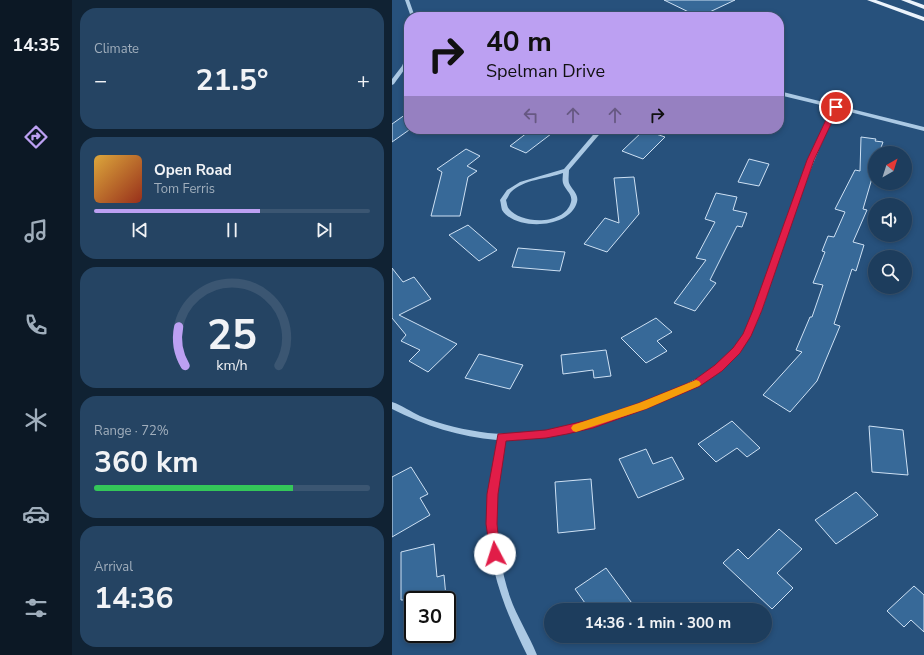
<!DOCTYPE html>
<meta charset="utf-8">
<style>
:root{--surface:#1d3d5d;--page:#254463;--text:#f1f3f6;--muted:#a0aebc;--line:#3b5672;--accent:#bca0f2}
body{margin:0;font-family:"Nunito Sans",sans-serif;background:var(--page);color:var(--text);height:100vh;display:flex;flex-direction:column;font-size:15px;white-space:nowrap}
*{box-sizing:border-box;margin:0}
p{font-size:13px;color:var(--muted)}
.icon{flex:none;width:22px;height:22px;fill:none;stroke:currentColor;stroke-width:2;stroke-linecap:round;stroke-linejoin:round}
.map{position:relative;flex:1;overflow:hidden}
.drawer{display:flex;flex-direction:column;gap:8px;padding:8px;background:#102233;width:320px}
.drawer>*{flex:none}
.top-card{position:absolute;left:12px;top:12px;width:380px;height:122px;border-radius:16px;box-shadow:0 2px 6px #0003,0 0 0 1px var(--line);background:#bca0f2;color:#111;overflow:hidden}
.needle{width:26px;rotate:39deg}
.fabs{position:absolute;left:476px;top:146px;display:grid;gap:8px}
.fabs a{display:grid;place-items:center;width:44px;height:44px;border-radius:50%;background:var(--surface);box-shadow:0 2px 6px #0003,0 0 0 1px var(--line);font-size:20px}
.speed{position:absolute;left:12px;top:591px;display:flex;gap:8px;font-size:20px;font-weight:700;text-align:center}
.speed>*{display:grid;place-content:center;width:52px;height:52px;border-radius:50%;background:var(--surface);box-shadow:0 2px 6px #0003,0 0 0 1px var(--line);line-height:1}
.speed .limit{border:2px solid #111;border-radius:6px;background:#fff;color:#111}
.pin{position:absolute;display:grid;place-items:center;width:34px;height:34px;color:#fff;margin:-17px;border:2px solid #fff;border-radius:50%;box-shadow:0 1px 4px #0007}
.me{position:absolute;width:44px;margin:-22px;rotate:355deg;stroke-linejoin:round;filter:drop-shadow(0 0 3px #0008)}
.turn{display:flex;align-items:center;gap:14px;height:84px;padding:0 16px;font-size:18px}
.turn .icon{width:52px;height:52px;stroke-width:2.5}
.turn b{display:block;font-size:28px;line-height:34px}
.lanes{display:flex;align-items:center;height:38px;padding:0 16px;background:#0003;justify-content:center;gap:20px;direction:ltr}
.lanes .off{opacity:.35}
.big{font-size:30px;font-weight:700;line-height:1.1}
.drawer .widget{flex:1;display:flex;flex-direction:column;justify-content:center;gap:6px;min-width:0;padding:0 14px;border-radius:16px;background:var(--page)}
.drawer .dial{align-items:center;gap:0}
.dial svg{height:104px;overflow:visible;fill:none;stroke:var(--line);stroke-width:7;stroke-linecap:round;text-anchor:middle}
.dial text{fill:var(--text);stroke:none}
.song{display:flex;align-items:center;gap:12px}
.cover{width:48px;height:48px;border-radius:6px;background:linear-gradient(135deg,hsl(40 70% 55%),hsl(10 70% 35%))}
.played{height:4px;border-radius:2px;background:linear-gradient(90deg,var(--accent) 60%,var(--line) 60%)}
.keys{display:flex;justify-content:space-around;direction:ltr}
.heat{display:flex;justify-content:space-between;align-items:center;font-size:22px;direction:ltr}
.charge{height:6px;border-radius:3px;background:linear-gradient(90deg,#34c759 72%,var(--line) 0)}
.trip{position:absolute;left:152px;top:603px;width:228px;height:40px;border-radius:20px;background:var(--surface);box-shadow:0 2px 6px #0003,0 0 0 1px var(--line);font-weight:700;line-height:40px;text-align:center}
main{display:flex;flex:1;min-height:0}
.dock{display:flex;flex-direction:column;width:72px;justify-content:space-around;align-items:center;background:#0c1825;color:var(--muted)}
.dock .icon{width:28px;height:28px}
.dock .selected{color:var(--accent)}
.dock b{font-size:18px;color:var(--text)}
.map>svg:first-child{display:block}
.building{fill:#376998;stroke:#cee1f4}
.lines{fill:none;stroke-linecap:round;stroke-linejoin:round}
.minor{fill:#abc9e4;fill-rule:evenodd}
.major{fill:#ebf3fc;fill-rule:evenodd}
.route{fill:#e11d48;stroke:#92132f}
.slow{fill:#f59e0b}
</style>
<main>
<nav class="dock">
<b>14:35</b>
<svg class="icon selected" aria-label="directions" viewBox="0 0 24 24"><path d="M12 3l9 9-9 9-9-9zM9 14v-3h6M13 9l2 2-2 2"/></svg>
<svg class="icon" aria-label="music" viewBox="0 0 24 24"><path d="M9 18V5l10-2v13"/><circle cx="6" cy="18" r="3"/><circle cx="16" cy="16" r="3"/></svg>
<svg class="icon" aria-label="phone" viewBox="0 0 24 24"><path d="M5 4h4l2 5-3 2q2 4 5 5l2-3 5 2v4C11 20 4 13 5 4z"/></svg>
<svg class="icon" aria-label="climate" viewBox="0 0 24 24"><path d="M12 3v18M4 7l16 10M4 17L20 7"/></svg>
<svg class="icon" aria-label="car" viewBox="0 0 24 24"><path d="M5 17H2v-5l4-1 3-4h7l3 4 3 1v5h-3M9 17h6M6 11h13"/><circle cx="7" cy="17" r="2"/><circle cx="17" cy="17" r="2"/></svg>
<svg class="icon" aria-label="filters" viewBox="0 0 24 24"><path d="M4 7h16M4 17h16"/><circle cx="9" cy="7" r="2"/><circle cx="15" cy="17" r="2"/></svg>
</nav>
<section class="drawer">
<div class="widget"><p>Climate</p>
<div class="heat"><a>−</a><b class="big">21.5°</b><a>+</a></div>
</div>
<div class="widget">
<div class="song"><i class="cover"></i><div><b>Open Road</b><p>Tom Ferris</p></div></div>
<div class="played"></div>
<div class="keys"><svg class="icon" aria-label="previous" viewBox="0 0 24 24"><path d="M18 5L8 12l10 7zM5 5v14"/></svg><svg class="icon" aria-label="pause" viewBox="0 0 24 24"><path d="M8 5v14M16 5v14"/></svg><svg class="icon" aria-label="next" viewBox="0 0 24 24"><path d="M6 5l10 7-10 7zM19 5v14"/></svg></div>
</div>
<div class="widget dial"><svg viewBox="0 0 100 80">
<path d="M14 69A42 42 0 1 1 86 69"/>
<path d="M14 69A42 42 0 0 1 9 39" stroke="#bca0f2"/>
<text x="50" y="56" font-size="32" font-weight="700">25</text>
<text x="50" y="72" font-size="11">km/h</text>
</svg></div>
<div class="widget"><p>Range · 72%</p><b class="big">360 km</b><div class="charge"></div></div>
<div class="widget"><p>Arrival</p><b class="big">14:36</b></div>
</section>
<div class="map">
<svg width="532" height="655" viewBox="0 0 532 655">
<rect width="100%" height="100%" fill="#27517c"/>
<path class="building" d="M272 0H343L307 17Z
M17 112V130L0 142V124Z
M140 129H146L159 134 134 153 118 146Z
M252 130 273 137 251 159 230 151Z
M469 137 484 139 483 141 491 142 487 153H483V168L471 209 475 210 461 242 472 245 464 271 460 269 442 324 448 326 425 381 398 412 371 395 410 352 404 350 418 317H420L431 285 421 283 433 252 430 251 436 236 442 237 453 212 443 209 463 170 468 171Z
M74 149 88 156 75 166 85 171 76 177 68 216H39L50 172 45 169Z
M357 159 377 164 367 186 346 182Z
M242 177 247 214 215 252 192 244 213 218 227 223 222 178Z
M324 193 345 197 341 210 355 213 350 227 345 226 318 280 324 283 303 311 282 303 314 260 304 258 323 222 313 219Z
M76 225 105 250 87 261 57 235Z
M126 248 173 252 168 271 120 267Z
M0 268 11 282 22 277 39 299 7 315 65 344 36 372 17 361 28 350 9 341 14 335 0 318Z
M264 318 280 332 265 341 275 351 254 363 229 338Z
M214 350 219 376 202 378 201 370 171 374 169 355Z
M87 354 131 365 118 389 73 378Z
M340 421 368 448 355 457 345 448 324 462 306 444Z
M477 426 511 430 516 475 480 472Z
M254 449 261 464 280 457 292 479 246 498 227 459Z
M19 467 36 494 28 498 38 515 0 537V477Z
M199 479 203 529 166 533 163 482Z
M464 492 486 515 444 544 423 520Z
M387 529 410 549 385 573 401 588 380 609 331 563 346 549 356 559Z
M42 544 45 577 52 575 54 597 42 600H9V552Z
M214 568 245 610H198L183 589Z
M522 586 532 595V632L519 620 512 627 495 611Z"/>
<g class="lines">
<path class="minor" d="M13 0H17L23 17H19Z
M15 54H17C17 66 9 74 2 84L0 85V79L10 66Z
M387 91 532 127V131L446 109C421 157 405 207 387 258 374 296 366 337 335 365 311 387 280 397 250 409 205 426 161 440 113 440 111 455 107 470 106 485 102 523 106 561 118 597 125 617 137 635 145 655H135C113 611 95 565 96 516 96 490 102 465 105 440 68 437 33 426 0 409V402C10 405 19 412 28 416 50 425 73 430 96 433 152 438 207 420 258 399 294 385 332 370 352 334 366 311 372 283 381 257 399 206 415 157 441 108L387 95Z
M206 129H212L177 170C177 174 176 179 177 183 180 190 187 194 185 202 178 229 123 231 110 210 109 207 109 203 108 200L115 190 128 182 172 169ZM171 173C171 176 170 179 171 183 173 190 181 194 179 202 173 225 130 225 117 209 115 207 115 203 114 200 116 198 117 194 119 192 132 179 155 179 171 173Z"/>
<path class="major" d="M475 0H484L532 17V21Z
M509 0H518L532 5V9Z"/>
</g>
<path class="route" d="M444 105 447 107 422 160 370 310 359 336 348 353 330 371 308 386 254 409 201 428 175 434 154 438 114 441 106 494 105 524 108 554 107 558 103 559 99 558 94 524 95 494 106 434 154 430 201 419 247 403 301 381 323 365 341 348 351 334 361 310 415 160 440 107Z"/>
<path class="slow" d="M304 380 307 381 309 384 307 386 254 409 184 432 181 431 179 428 181 425 247 403Z"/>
</svg>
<div class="fabs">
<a><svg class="needle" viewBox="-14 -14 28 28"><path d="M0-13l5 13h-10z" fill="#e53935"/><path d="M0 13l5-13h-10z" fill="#a0aebc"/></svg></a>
<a><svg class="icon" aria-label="sound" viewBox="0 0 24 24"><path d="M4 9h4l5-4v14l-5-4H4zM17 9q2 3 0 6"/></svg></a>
<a><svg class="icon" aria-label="search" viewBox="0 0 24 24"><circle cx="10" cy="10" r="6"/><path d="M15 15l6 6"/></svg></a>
</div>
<div class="speed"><div class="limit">30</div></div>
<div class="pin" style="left:444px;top:107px;background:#d93025"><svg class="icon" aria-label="arrive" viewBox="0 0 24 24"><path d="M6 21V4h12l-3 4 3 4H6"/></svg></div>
<svg class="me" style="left:103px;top:554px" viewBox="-20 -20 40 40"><circle r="19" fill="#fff"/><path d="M0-13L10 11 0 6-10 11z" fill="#e11d48"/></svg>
<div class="trip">14:36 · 1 min · 300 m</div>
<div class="top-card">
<div class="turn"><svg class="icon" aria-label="right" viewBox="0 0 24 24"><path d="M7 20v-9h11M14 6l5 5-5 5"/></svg><div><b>40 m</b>Spelman Drive</div></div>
<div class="lanes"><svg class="icon off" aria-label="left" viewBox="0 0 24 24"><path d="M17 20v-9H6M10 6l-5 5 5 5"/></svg><svg class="icon off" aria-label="ahead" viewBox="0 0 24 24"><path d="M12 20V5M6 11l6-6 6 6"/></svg><svg class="icon off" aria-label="ahead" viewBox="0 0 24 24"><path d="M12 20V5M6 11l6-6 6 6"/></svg><svg class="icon" aria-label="right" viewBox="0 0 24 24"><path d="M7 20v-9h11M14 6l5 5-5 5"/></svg></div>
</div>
</div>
</main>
